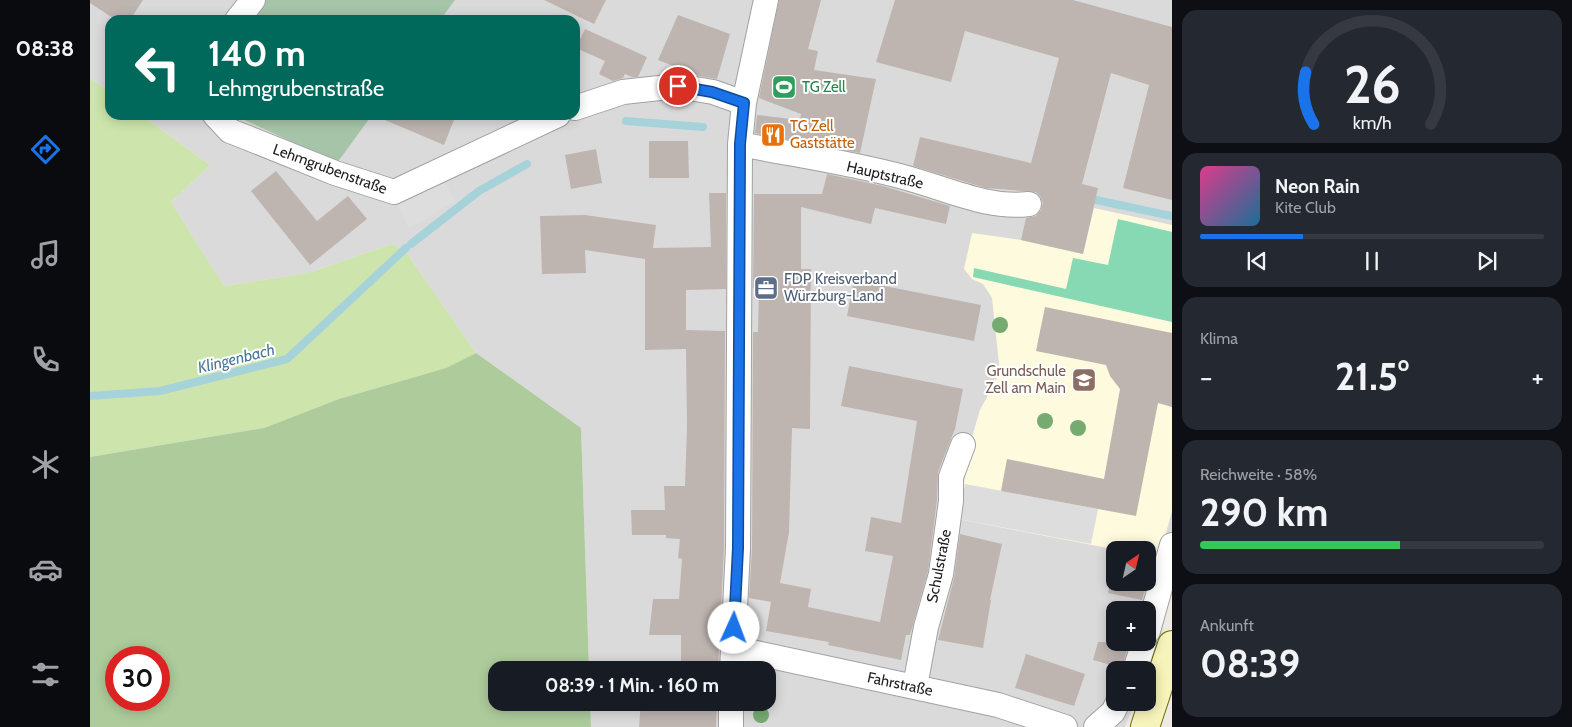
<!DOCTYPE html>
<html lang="de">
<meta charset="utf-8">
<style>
:root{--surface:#171b24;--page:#242831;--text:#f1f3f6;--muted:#9ea1a6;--line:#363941;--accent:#1a73e8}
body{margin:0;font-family:Cabin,sans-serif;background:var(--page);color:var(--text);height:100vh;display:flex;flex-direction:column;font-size:19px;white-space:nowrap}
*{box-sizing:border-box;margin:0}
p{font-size:16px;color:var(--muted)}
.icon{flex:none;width:28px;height:28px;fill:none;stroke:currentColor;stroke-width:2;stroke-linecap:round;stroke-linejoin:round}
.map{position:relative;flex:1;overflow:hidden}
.sheet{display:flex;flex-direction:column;gap:10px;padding:10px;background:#0d0f14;width:400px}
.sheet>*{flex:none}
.banner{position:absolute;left:15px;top:15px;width:475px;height:105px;border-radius:15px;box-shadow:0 2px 12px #0003;background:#00695c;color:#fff;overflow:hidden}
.needle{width:32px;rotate:34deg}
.fabs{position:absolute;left:1016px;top:541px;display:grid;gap:10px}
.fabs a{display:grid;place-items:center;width:50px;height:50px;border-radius:10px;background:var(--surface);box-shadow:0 2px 12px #0003;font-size:25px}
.speed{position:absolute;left:15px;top:646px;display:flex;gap:10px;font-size:25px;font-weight:700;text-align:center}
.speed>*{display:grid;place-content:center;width:65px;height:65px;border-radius:50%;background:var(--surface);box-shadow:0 2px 12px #0003;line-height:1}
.speed .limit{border:8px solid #d22;background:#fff;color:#111}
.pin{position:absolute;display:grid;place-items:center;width:42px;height:42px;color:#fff;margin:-21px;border:2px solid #fff;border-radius:50%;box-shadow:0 1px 5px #0007}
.me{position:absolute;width:55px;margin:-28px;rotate:2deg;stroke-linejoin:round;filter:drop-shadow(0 0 4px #0008)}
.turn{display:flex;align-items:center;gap:18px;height:105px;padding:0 20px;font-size:22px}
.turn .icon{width:65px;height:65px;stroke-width:2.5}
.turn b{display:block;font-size:35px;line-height:42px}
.big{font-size:38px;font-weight:700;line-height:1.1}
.sheet .widget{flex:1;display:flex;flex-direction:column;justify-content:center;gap:8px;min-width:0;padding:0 18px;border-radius:15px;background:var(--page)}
.sheet .dial{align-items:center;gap:0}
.dial svg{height:130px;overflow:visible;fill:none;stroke:var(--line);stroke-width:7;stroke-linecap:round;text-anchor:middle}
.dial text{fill:var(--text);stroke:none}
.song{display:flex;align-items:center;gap:15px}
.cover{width:60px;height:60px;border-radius:8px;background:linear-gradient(135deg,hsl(330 70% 55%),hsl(200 70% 35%))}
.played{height:5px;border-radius:2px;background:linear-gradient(90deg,var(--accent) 30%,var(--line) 30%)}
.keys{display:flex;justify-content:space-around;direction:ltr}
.heat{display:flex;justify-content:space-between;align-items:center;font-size:28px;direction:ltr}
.charge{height:8px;border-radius:4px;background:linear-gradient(90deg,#34c759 58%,var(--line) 0)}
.trip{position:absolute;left:398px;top:661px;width:288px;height:50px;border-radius:15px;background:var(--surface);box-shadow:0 2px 12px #0003;font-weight:700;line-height:50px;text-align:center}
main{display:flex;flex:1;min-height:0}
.menu{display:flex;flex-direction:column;width:90px;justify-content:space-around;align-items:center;background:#090b0e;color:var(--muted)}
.menu .icon{width:35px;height:35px}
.menu .current{color:var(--accent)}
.menu b{font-size:22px;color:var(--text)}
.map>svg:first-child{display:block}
.residential{fill:#dbdada;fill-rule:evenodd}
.education{fill:#fdfade}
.grass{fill:#cde5ac}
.forest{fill:#adcb9b;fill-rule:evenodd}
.cemetery{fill:#a6c5a8}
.pitch{fill:#86d9b2}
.parking{fill:#ddd}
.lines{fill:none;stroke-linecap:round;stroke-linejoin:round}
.stream{stroke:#a6d2d9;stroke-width:8}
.building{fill:#beb5b1}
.street-casing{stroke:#a1a1a1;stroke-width:26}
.secondary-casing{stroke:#6b6e0b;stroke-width:30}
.street{stroke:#fff;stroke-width:24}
.secondary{stroke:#f6f4ba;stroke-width:28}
.tree{fill:#75aa70}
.route-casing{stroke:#114b97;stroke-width:12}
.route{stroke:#1a73e8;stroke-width:9}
.labels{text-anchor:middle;stroke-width:4;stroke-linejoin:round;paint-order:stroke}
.leisure-label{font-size:15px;fill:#27864d;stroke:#fff;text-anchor:start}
.food-label{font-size:15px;fill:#c56008;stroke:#fff;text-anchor:start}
.street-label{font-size:15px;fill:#1d1d1d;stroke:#fff}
.service-label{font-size:15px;fill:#4e5e75;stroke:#fff;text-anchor:start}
.education-label{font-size:15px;fill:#785e54;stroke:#fff;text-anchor:end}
.water-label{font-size:16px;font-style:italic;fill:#497898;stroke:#fff}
</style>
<main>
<nav class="menu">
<b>08:38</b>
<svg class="icon current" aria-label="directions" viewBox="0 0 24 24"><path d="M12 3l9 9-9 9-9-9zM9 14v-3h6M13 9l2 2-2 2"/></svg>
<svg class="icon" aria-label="music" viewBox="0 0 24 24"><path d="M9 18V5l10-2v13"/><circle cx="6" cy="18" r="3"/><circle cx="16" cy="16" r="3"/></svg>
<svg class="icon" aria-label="phone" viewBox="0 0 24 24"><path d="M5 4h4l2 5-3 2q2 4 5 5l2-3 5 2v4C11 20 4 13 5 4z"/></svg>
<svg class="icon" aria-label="climate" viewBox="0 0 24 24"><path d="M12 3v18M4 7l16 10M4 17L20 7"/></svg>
<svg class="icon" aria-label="car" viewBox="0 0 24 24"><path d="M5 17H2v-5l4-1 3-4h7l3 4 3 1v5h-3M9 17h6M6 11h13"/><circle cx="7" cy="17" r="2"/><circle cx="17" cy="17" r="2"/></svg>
<svg class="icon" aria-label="filters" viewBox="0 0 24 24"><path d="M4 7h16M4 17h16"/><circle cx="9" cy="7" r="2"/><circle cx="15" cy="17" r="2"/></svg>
</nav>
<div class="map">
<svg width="1082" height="727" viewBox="0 0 1082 727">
<rect width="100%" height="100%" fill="#eeeae4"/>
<path class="residential" d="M0 0H1082V593L1055 670H1025V702L1044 703 1035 727H501L500 703 676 702V670H499L491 428 386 353 316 252 301 244 219 273 134 286 81 202 120 165 51 115H485V20H20V92L0 78ZM1025 550H1058V582H1025ZM1025 610H1058V642H1025Z"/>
<path class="education" d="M1004 208 1082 225V511L1069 559 1058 556V550H1028L868 519 881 440 890 410 909 374V364L902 298 893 284 882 279 874 269 882 233 931 240 993 254Z"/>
<path class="grass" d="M0 78 20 92V115H51L120 165 81 202 134 286 219 273 301 244 316 252 386 353 356 368 249 399 174 428 0 457Z"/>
<path class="forest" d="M386 353 491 428 499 670H406V702L500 703 501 727H0V457L174 428 249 399 356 368ZM26 658H69V700H26Z"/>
<path class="cemetery" d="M172 0H365L350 20H156Z
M144 115H282L247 163Z"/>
<path class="pitch" d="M1028 219 1082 232V322L883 277 884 268 976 289 983 258 1018 265Z"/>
<path class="parking" d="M354 181 365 201 319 229 307 203Z
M875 484 1008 509 1001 544 868 519Z
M653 597 681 602 676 631 657 627Z"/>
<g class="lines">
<path class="stream" d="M536 121 613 127
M1006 200 1082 216
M321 244 389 191 437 164
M0 396 70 391 197 359 316 248"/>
</g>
<path class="building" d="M0 0H53L40 20H26L0 3Z
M454 0H516L504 24Z
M689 0H731L718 49 728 51 724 70 786 79 770 153 665 133 667 115 710 120 711 114 669 98Z
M805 0H983L1082 27V200L1033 188 1059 85 1021 73 992 184 1008 188 993 254 931 240 936 218 946 216 951 210 953 203 950 196 946 192 896 188 823 166 830 137 941 163 969 58 875 31 861 82 786 62Z
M588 15 640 34 627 79 609 76 568 60Z
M495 29 557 57 548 77H542L535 74 533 78 523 81 509 74 515 61 486 48Z
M283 115H366L354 145Z
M559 141H598L599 178H559Z
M506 149 512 183 481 189 475 155Z
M186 171 227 221 258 196 277 219 220 265 161 191Z
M737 174 793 186 860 206 856 224 785 208 781 224 711 207V269H721L720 429 702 428 699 532 690 583 721 589 718 607 790 622 803 556 775 551 781 517 811 523 827 421 751 406 759 366 873 389 865 429 848 472 847 500 838 571 820 635H816L811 660 738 645 739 642 676 631 681 602 659 598 662 548 663 332H668L669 288H663L664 194H732Z
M619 193H636V289L596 290V330L635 331 634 548 628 670H591V635H559L563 599H589L592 559 588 558 590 539 576 538V535H542L541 510H575L574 486H595L597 427 596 349 555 350V259L495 250 496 273 452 274 450 216 495 215 566 225 563 248 621 247Z
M764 280 891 305 884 341 757 316Z
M955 307 1082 333V407L1068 403 1046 516 911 491 917 459 1014 479 1030 389 1020 376 1016 365 946 351Z
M870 534 912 544 900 600H901L893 648 848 640 864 578Z
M1025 563V582H1057L1052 600 1018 593Z
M1008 642H1039L1032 668 1003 660Z
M936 654 995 674 984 706 925 688Z
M551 702H627L626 727H549Z"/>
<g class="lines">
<defs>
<path id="street" d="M147 20 163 0
M485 108 533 92 588 86 623 92 654 103
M125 115 140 131 158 138 245 173 304 192 468 115
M650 144C705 155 763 163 817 178 857 189 898 209 939 204
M1058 631 1082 545
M643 648 908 705 975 727
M642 670 648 548 650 144 654 103 676 0
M1045 670 1054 642
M825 686 836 627 851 574 861 501V477L873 445
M641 727V702
M1006 727 1023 712 1028 702"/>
<path id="secondary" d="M1055 727 1082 645"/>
</defs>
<use href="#street" class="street-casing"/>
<use href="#secondary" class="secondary-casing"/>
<use href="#street" class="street"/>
<use href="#secondary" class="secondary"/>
</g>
<g class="tree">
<circle cx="910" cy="325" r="8"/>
<circle cx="955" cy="421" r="8"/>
<circle cx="988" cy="428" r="8"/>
<circle cx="671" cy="715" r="8"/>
</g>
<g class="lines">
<defs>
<path id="route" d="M588 86 622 92 654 103 650 144 648 548 644 628"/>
</defs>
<use href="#route" class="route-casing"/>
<use href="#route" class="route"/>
</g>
<defs>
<symbol id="stadium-square" viewBox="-11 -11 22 22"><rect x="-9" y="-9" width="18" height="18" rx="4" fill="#2e9e5b" stroke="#fff"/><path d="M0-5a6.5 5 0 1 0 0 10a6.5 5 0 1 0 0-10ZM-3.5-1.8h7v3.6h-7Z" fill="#fff"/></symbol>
<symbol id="restaurant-square" viewBox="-11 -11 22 22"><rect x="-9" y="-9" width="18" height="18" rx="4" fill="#e8710a" stroke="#fff"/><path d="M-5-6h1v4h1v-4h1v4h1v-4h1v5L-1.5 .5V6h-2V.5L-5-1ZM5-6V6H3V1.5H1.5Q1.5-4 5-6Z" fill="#fff"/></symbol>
<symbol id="office-square" viewBox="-11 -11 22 22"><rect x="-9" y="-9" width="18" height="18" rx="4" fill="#5c6f8a" stroke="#fff"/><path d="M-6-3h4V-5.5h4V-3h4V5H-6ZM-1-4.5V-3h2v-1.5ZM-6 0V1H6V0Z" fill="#fff"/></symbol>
<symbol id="school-square" viewBox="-11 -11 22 22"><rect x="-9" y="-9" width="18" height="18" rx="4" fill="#8d6e63" stroke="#fff"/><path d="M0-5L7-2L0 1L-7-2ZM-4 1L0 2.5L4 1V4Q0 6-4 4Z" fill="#fff"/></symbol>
</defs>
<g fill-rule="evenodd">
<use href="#stadium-square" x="680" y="73" width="28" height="28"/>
<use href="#restaurant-square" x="669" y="121" width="28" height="28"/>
<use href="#office-square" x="662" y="274" width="28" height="28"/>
<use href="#school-square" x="980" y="366" width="28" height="28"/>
</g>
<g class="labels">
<g class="leisure-label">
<text x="712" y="92">TG Zell</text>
</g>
<g class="food-label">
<text x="700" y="131">TG Zell<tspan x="700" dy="17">Gaststätte</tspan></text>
</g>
<g class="street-label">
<text transform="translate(240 169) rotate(20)" y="5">Lehmgrubenstraße</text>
<text transform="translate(795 175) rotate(13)" y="5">Hauptstraße</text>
<text transform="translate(849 566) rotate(-79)" y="5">Schulstraße</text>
<text transform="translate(810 684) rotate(12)" y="5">Fahrstraße</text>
</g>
<g class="service-label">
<text x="694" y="284">FDP Kreisverband<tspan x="694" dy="17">Würzburg-Land</tspan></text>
</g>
<g class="education-label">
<text x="976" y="376">Grundschule<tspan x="976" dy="17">Zell am Main</tspan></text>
</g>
<g class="water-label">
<text transform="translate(146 358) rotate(-14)" y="6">Klingenbach</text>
</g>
</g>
</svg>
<div class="fabs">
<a><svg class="needle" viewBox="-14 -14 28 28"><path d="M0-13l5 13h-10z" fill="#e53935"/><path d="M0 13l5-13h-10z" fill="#9ea1a6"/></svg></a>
<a>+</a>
<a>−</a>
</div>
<div class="speed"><div class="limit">30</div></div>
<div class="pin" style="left:588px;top:86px;background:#d93025"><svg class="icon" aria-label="arrive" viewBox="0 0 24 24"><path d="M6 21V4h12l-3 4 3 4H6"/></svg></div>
<svg class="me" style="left:644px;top:628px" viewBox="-20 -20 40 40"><circle r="19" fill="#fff"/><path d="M0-13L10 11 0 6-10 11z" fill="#1a73e8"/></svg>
<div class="trip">08:39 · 1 Min. · 160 m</div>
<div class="banner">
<div class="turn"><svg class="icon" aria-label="left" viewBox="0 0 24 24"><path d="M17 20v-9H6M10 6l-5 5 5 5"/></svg><div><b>140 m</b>Lehmgrubenstraße</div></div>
</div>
</div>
<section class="sheet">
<div class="widget dial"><svg viewBox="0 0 100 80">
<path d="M14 69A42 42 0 1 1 86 69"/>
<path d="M14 69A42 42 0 0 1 9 37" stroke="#1a73e8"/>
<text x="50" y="56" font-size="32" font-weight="700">26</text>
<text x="50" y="72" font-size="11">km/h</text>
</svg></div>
<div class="widget">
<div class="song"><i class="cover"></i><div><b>Neon Rain</b><p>Kite Club</p></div></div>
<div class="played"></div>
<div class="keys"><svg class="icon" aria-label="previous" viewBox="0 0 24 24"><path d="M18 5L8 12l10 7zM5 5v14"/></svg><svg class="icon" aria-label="pause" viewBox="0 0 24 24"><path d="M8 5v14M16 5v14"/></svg><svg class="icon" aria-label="next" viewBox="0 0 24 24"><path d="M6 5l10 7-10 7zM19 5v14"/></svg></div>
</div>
<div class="widget"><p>Klima</p>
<div class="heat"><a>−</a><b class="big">21.5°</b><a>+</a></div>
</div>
<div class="widget"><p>Reichweite · 58%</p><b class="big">290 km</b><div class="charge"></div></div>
<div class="widget"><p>Ankunft</p><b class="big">08:39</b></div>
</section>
</main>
